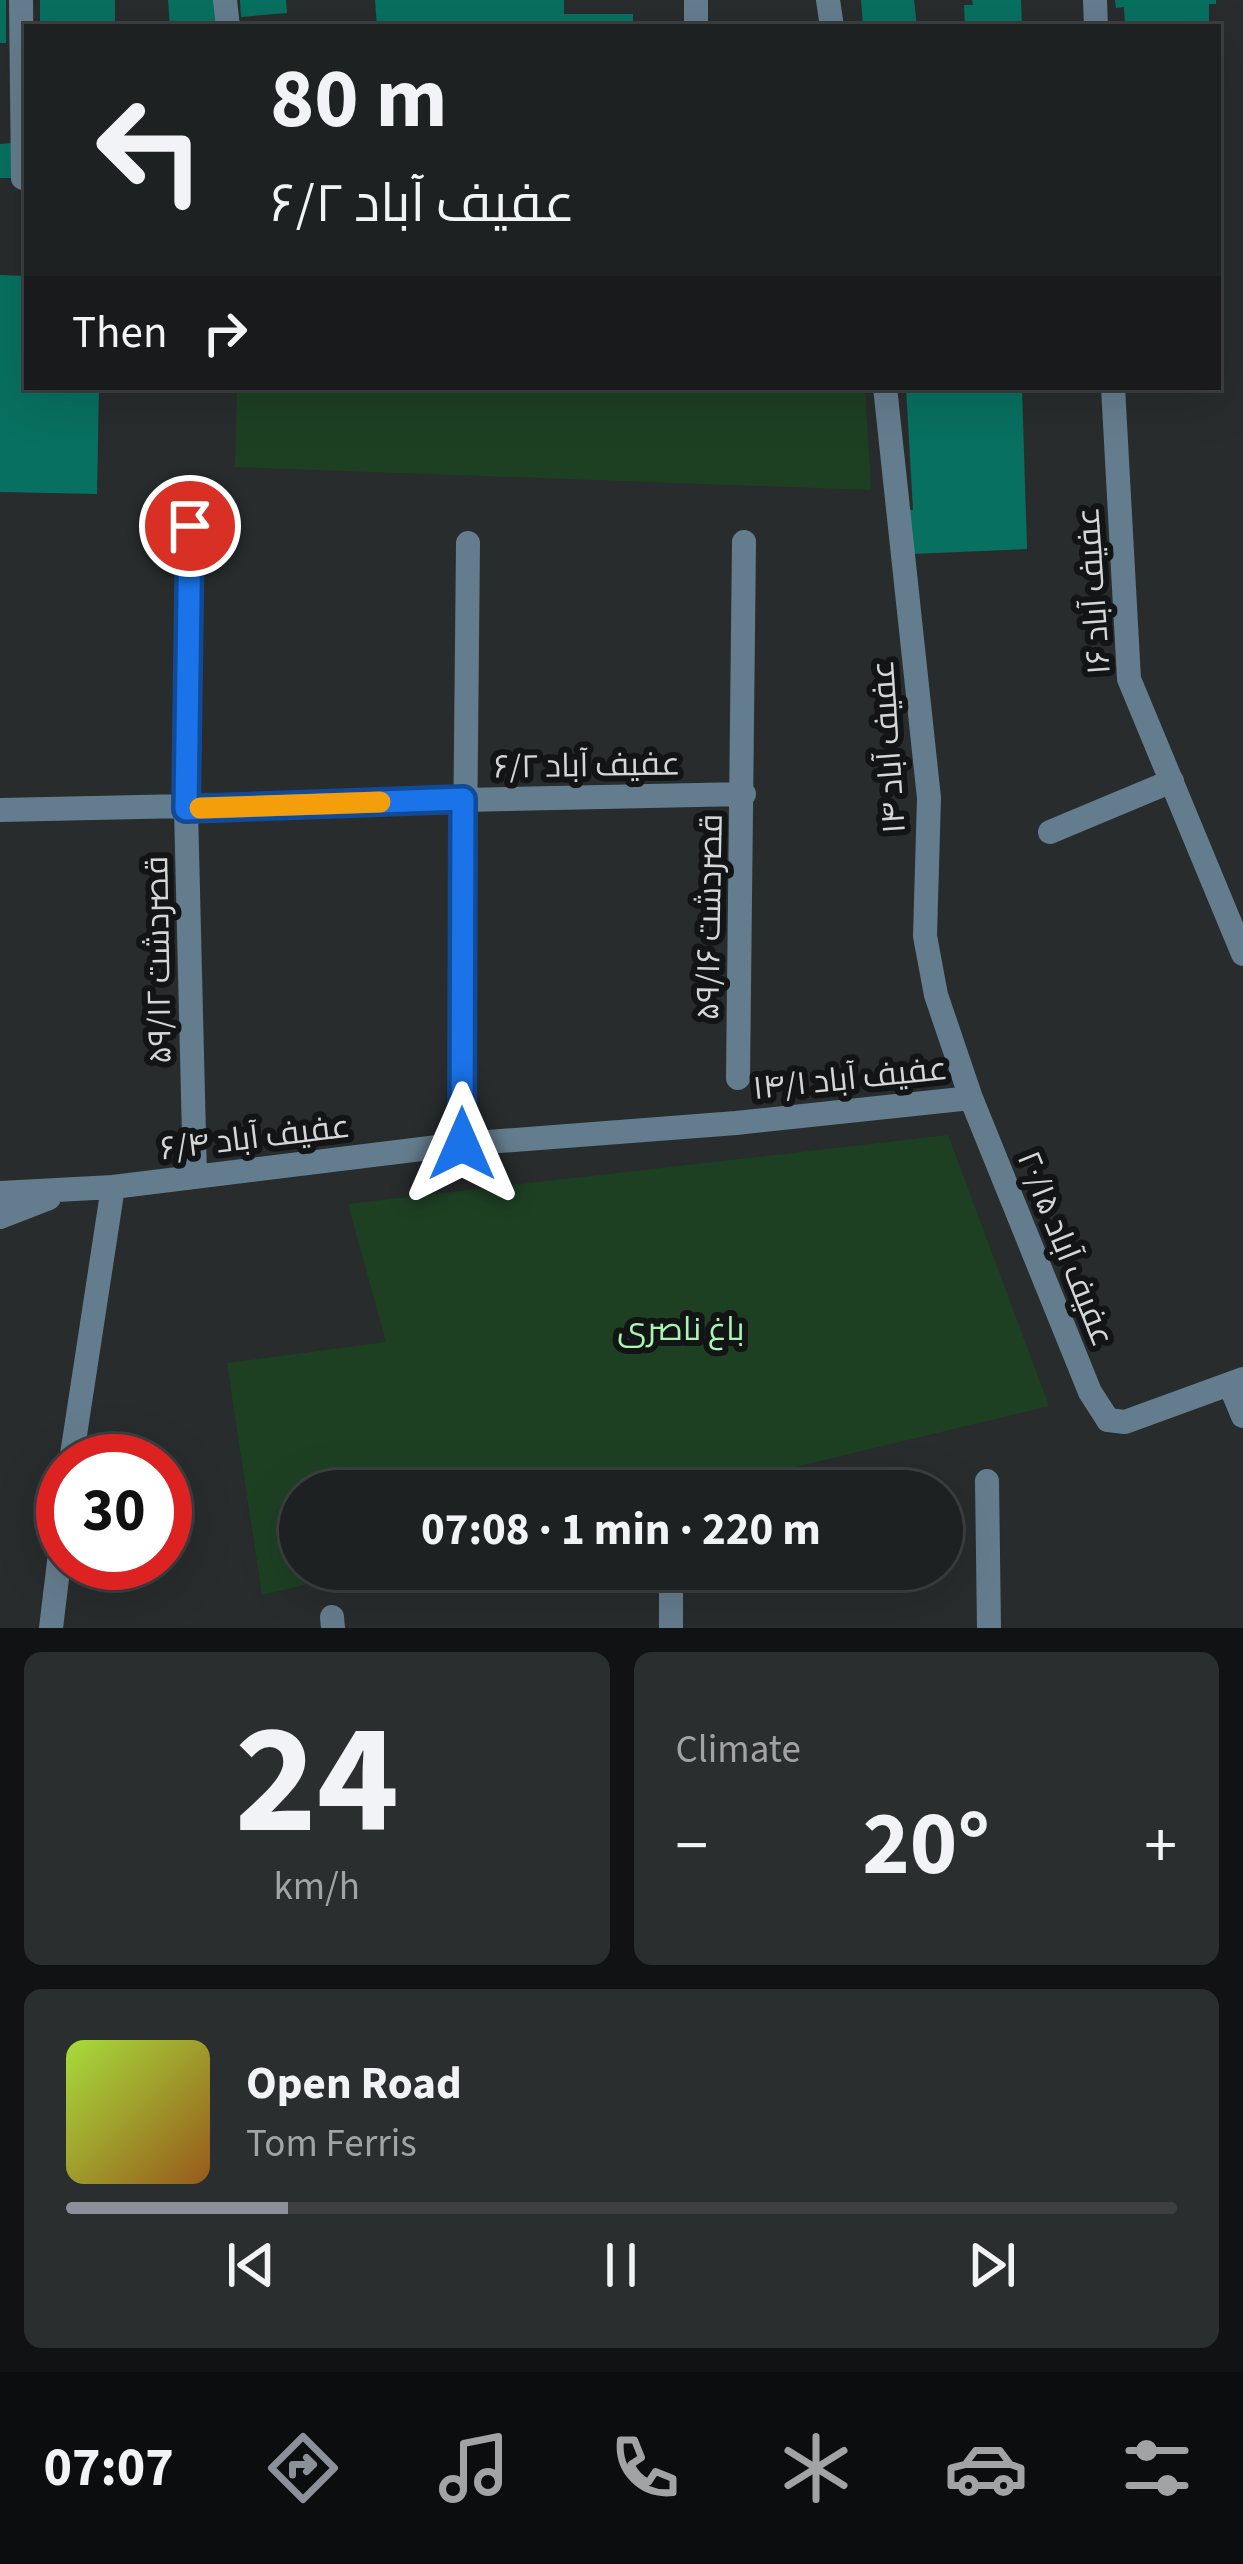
<!DOCTYPE html>
<meta charset="utf-8">
<style>
:root{--surface:#1e2122;--page:#2b2e2f;--text:#f1f3f6;--muted:#a1a3a5;--line:#3c3e40;--accent:#8c9099}
body{margin:0;font-family:"Source Sans 3",Cairo,sans-serif;background:var(--page);color:var(--text);height:100vh;display:flex;flex-direction:column;font-size:45px;white-space:nowrap}
*{box-sizing:border-box;margin:0}
p{font-size:39px;color:var(--muted)}
.icon{flex:none;width:66px;height:66px;fill:none;stroke:currentColor;stroke-width:2;stroke-linecap:round;stroke-linejoin:round}
.map{position:relative;height:1628px;overflow:hidden}
.panel{display:flex;flex-direction:column;gap:24px;padding:24px;background:#101213;flex:1}
.panel>*{flex:none}
.hud{position:absolute;left:24px;top:24px;width:1197px;height:366px;border-radius:0px;box-shadow:0 12px 48px #0002,0 0 0 3px var(--line);background:#1e2122;color:var(--text);overflow:hidden}
.speed{position:absolute;left:36px;top:1434px;display:flex;gap:24px;font-size:60px;font-weight:700;text-align:center}
.speed>*{display:grid;place-content:center;width:156px;height:156px;border-radius:50%;background:var(--surface);box-shadow:0 12px 48px #0002,0 0 0 3px var(--line);line-height:1}
.speed .limit{border:18px solid #d22;background:#fff;color:#111}
.pin{position:absolute;display:grid;place-items:center;width:102px;height:102px;color:#fff;margin:-51px;border:6px solid #fff;border-radius:50%;box-shadow:0 3px 12px #0007}
.me{position:absolute;width:132px;margin:-66px;rotate:0deg;stroke-linejoin:round;filter:drop-shadow(0 0 9px #0008)}
.turn{display:flex;align-items:center;gap:42px;height:252px;padding:0 48px;font-size:54px}
.turn .icon{width:156px;height:156px;stroke-width:2.5}
.turn b{display:block;font-size:84px;line-height:102px}
.then{display:flex;align-items:center;height:114px;padding:0 48px;background:#0003;gap:24px;font-size:45px}
.big{font-size:90px;font-weight:700;line-height:1.1}
.panel .card{flex:1;display:flex;flex-direction:column;justify-content:center;gap:18px;min-width:0;padding:0 42px;border-radius:18px;background:var(--page)}
.panel .dial{align-items:center;gap:0}
.dial b{font-size:156px;line-height:1}
.song{display:flex;align-items:center;gap:36px}
.cover{width:144px;height:144px;border-radius:18px;background:linear-gradient(135deg,hsl(80 70% 55%),hsl(30 70% 35%))}
.played{height:12px;border-radius:6px;background:linear-gradient(90deg,var(--accent) 20%,var(--line) 20%)}
.keys{display:flex;justify-content:space-around;direction:ltr}
.heat{display:flex;justify-content:space-between;align-items:center;font-size:66px;direction:ltr}
.panel .tiles{flex:1;display:grid;gap:24px;grid-template-columns:1fr 1fr}
.card:last-child{grid-column:span 2}
.trip{position:absolute;left:279px;top:1470px;width:684px;height:120px;border-radius:60px;background:var(--surface);box-shadow:0 12px 48px #0002,0 0 0 3px var(--line);font-weight:700;line-height:120px;text-align:center}
.menu{display:flex;height:192px;justify-content:space-around;align-items:center;background:#0c0d0e;color:var(--muted)}
.menu .icon{width:84px;height:84px}
.menu .current{color:var(--accent)}
.menu b{font-size:54px;color:var(--text)}
.map>svg:first-child{display:block}
.green{fill:#1d4023}
.building{fill:#087060}
.lines{fill:none;stroke-linecap:round;stroke-linejoin:round}
.minor{stroke:#647d8e;stroke-width:24}
.tertiary{stroke:#647d8e;stroke-width:24}
.route-casing{stroke:#114b97;stroke-width:30}
.route{stroke:#1a73e8;stroke-width:21}
.slow{stroke:#f59e0b;stroke-width:21}
.labels{text-anchor:middle;stroke-width:12;stroke-linejoin:round;paint-order:stroke}
.street-label{font-size:33px;fill:#d4d7d7;stroke:#121415}
.park-label{font-size:33px;fill:#a9f6b3;stroke:#121415}
</style>
<div class="map">
<svg width="1243" height="1628" viewBox="0 0 1243 1628">
<rect width="100%" height="100%" fill="#282c2d"/>
<path class="green" d="M237 387H865L871 490 235 467Z
M948 1135 1049 1406 696 1491H300V1569H370L262 1595 227 1363 386 1342 348 1204Z"/>
<path class="building" d="M0 0H6V43H0Z
M40 0H115V27H40Z
M168 0H216L219 27H170Z
M240 0H286L287 13 241 17Z
M375 0H564V14H633V27H377Z
M861 0H914L917 27H863Z
M972 0H1021L1022 27 965 26 964 5H973Z
M1115 0H1216V4H1209V27H1125L1124 7 1116 8Z
M14 143 15 178H0V144Z
M0 275 27 276V387H99L97 494 0 492Z
M906 387H1022L1027 549 912 554 906 510H913Z"/>
<g class="lines">
<path class="minor" d="M21 0 23 178
M225 0 228 27
M696 0V27
M828 0 832 27
M1095 0 1096 27
M885 387 929 798 925 936 936 995 971 1098 1090 1392 1108 1420
M1113 387 1129 679 1243 954
M190 526 186 809 195 1177
M0 810 744 794
M1050 832 1172 781
M738 1078 744 542
M462 1144 468 543
M0 1193 113 1187 462 1144 736 1123 971 1098
M0 1217 49 1198
M1230 1385 1243 1416
M71 1461 113 1187
M987 1481 989 1628
M332 1617 333 1628
M51 1628 63 1529
M671 1628V1588"/>
<path class="tertiary" d="M1108 1420 1125 1422 1243 1379"/>
</g>
<g class="lines">
<defs>
<path id="route" d="M190 526 186 809 463 799 462 1144"/>
</defs>
<use href="#route" class="route-casing"/>
<use href="#route" class="route"/>
<path class="slow" d="M200 808 380 802"/>
</g>
<g class="labels">
<g class="street-label">
<text transform="translate(1092 591) rotate(-94)" y="12">عفیف آباد ۱۶</text>
<text transform="translate(887 747) rotate(-94)" y="12">عفیف آباد ۱۴</text>
<text transform="translate(587 764) rotate(-1)" y="12">عفیف آباد ۶/۲</text>
<text transform="translate(708 917) rotate(-89)" y="12">۵۹/۱۶ قصردشت</text>
<text transform="translate(157 960) rotate(-91)" y="12">۵۹/۱۲ قصردشت</text>
<text transform="translate(850 1077) rotate(-6)" y="12">عفیف آباد ۱۴/۱</text>
<text transform="translate(255 1136) rotate(-7)" y="12">عفیف آباد ۶/۴</text>
<text transform="translate(1067 1248) rotate(68)" y="12">عفیف آباد ۲۰/۱۵</text>
</g>
<g class="park-label">
<text x="681" y="1340">باغ ناصری</text>
</g>
</g>
</svg>
<div class="speed"><div class="limit">30</div></div>
<div class="pin" style="left:190px;top:526px;background:#d93025"><svg class="icon" aria-label="arrive" viewBox="0 0 24 24"><path d="M6 21V4h12l-3 4 3 4H6"/></svg></div>
<svg class="me" style="left:462px;top:1144px" viewBox="-20 -20 40 40"><path d="M0-17L14 15 0 8-14 15z" fill="#1a73e8" stroke="#fff" stroke-width="4"/></svg>
<div class="trip">07:08 · 1 min · 220 m</div>
<div class="hud">
<div class="turn"><svg class="icon" aria-label="left" viewBox="0 0 24 24"><path d="M17 20v-9H6M10 6l-5 5 5 5"/></svg><div><b>80 m</b>عفیف آباد ۶/۲</div></div>
<div class="then">Then<svg class="icon" aria-label="right" viewBox="0 0 24 24"><path d="M7 20v-9h11M14 6l5 5-5 5"/></svg></div>
</div>
</div>
<section class="panel">
<div class="tiles">
<div class="card dial"><b>24</b><p>km/h</p></div>
<div class="card"><p>Climate</p>
<div class="heat"><a>−</a><b class="big">20°</b><a>+</a></div>
</div>
<div class="card">
<div class="song"><i class="cover"></i><div><b>Open Road</b><p>Tom Ferris</p></div></div>
<div class="played"></div>
<div class="keys"><svg class="icon" aria-label="previous" viewBox="0 0 24 24"><path d="M18 5L8 12l10 7zM5 5v14"/></svg><svg class="icon" aria-label="pause" viewBox="0 0 24 24"><path d="M8 5v14M16 5v14"/></svg><svg class="icon" aria-label="next" viewBox="0 0 24 24"><path d="M6 5l10 7-10 7zM19 5v14"/></svg></div>
</div>
</div>
</section>
<nav class="menu">
<b>07:07</b>
<svg class="icon current" aria-label="directions" viewBox="0 0 24 24"><path d="M12 3l9 9-9 9-9-9zM9 14v-3h6M13 9l2 2-2 2"/></svg>
<svg class="icon" aria-label="music" viewBox="0 0 24 24"><path d="M9 18V5l10-2v13"/><circle cx="6" cy="18" r="3"/><circle cx="16" cy="16" r="3"/></svg>
<svg class="icon" aria-label="phone" viewBox="0 0 24 24"><path d="M5 4h4l2 5-3 2q2 4 5 5l2-3 5 2v4C11 20 4 13 5 4z"/></svg>
<svg class="icon" aria-label="climate" viewBox="0 0 24 24"><path d="M12 3v18M4 7l16 10M4 17L20 7"/></svg>
<svg class="icon" aria-label="car" viewBox="0 0 24 24"><path d="M5 17H2v-5l4-1 3-4h7l3 4 3 1v5h-3M9 17h6M6 11h13"/><circle cx="7" cy="17" r="2"/><circle cx="17" cy="17" r="2"/></svg>
<svg class="icon" aria-label="filters" viewBox="0 0 24 24"><path d="M4 7h16M4 17h16"/><circle cx="9" cy="7" r="2"/><circle cx="15" cy="17" r="2"/></svg>
</nav>
